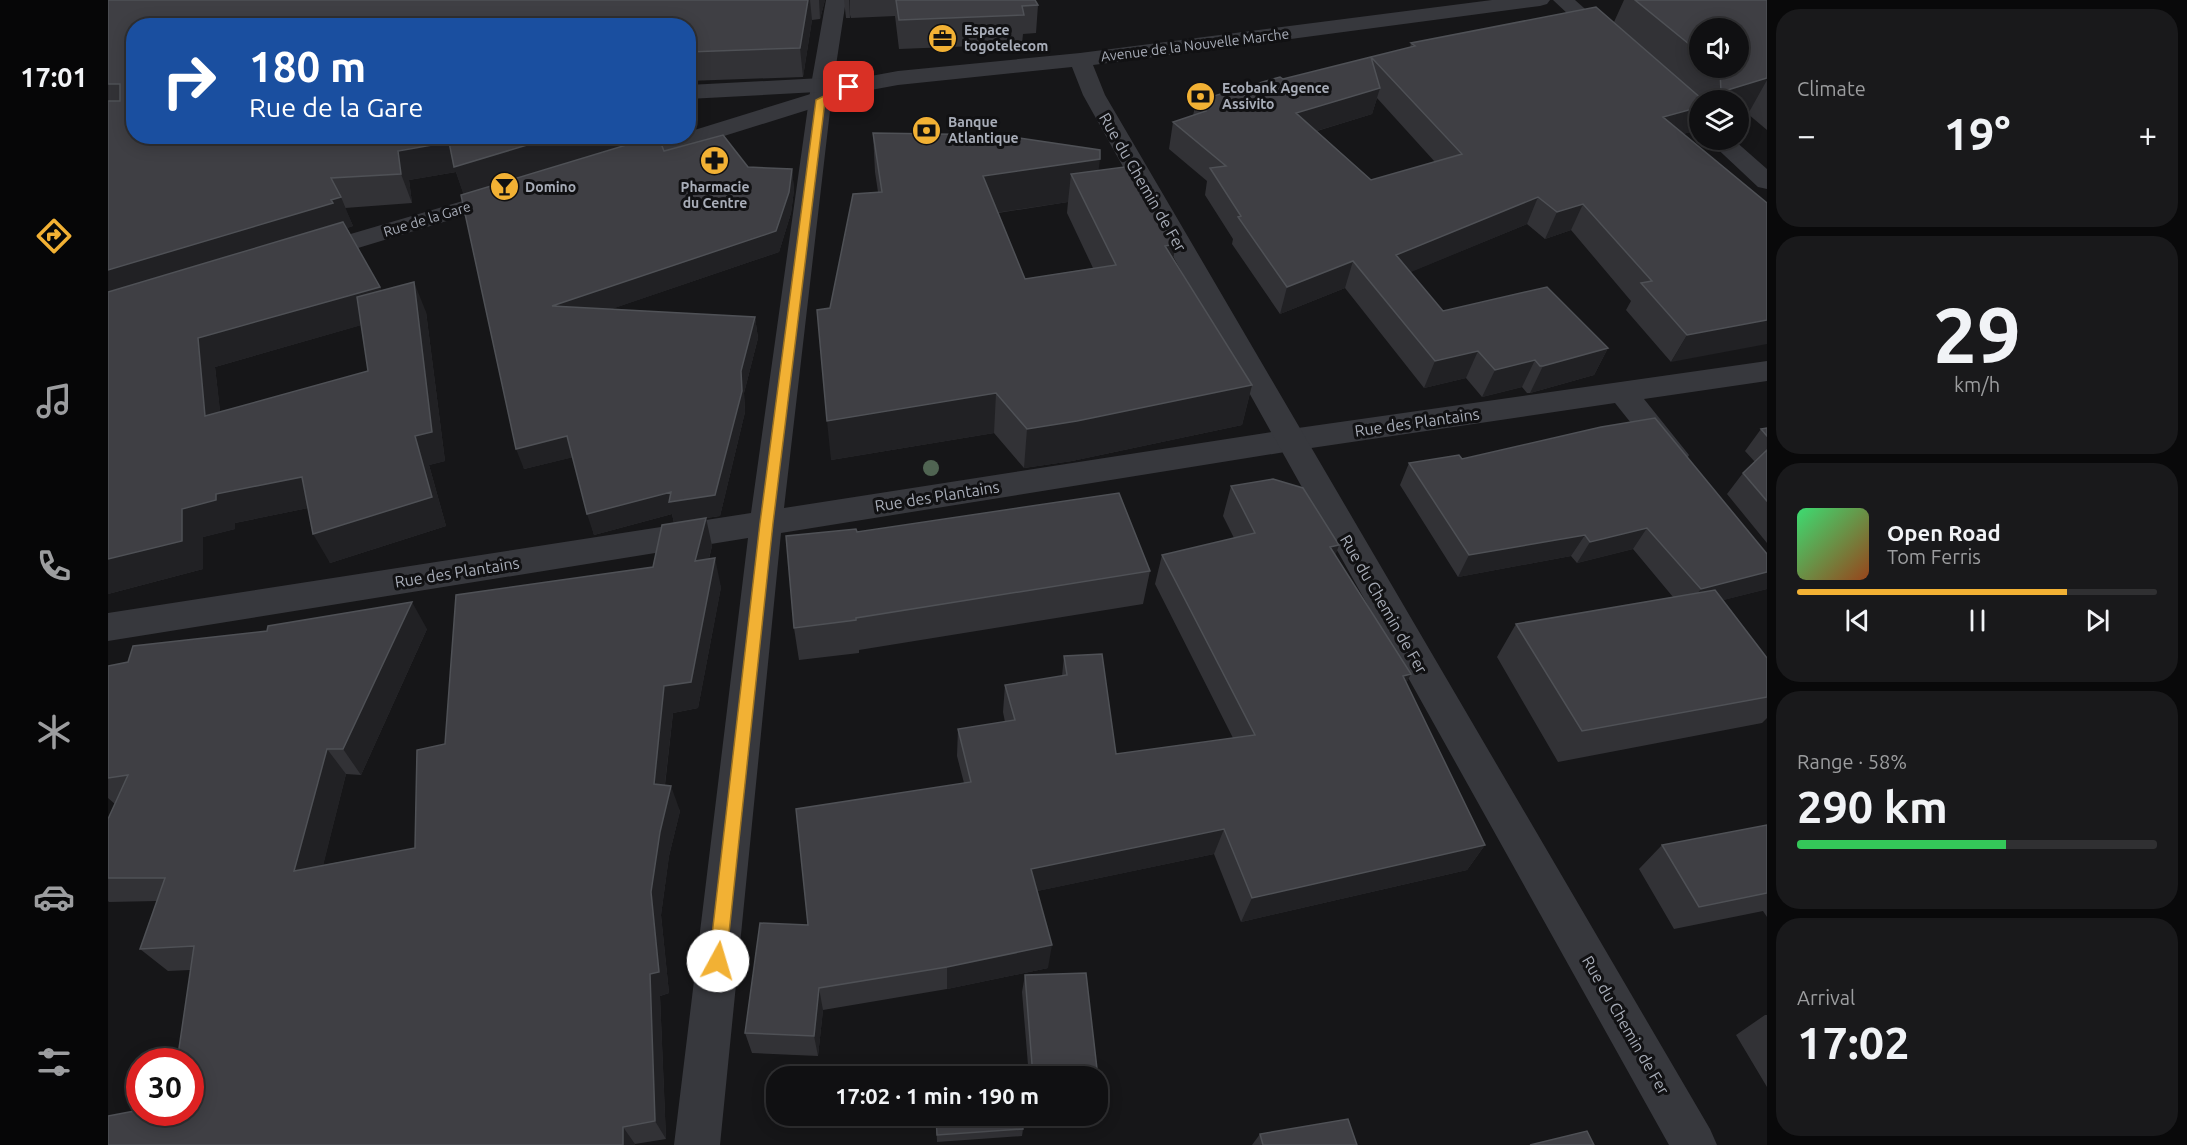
<!DOCTYPE html>
<meta charset="utf-8">
<style>
:root{--surface:#101012;--page:#19191b;--text:#f1f3f6;--muted:#9c9d9f;--line:#303032;--accent:#f2b134}
body{margin:0;font-family:Ubuntu,sans-serif;background:var(--page);color:var(--text);height:100vh;display:flex;flex-direction:column;font-size:22px;white-space:nowrap}
*{box-sizing:border-box;margin:0}
p{font-size:20px;color:var(--muted)}
.icon{flex:none;width:33px;height:33px;fill:none;stroke:currentColor;stroke-width:2;stroke-linecap:round;stroke-linejoin:round}
.map{position:relative;flex:1;overflow:hidden}
.details{display:flex;flex-direction:column;gap:9px;padding:9px;background:#09090a;width:420px}
.details>*{flex:none}
.banner{position:absolute;left:18px;top:18px;width:570px;height:126px;border-radius:24px;box-shadow:0 3px 15px #0003,0 0 0 2px var(--line);background:#1a4fa0;color:#fff;overflow:hidden}
.tools{position:absolute;left:1581px;top:18px;display:grid;gap:12px}
.tools a{display:grid;place-items:center;width:60px;height:60px;border-radius:50%;background:var(--surface);box-shadow:0 3px 15px #0003,0 0 0 2px var(--line);font-size:30px}
.speed{position:absolute;left:18px;top:1048px;display:flex;gap:12px;font-size:30px;font-weight:700;text-align:center}
.speed>*{display:grid;place-content:center;width:78px;height:78px;border-radius:50%;background:var(--surface);box-shadow:0 3px 15px #0003,0 0 0 2px var(--line);line-height:1}
.speed .limit{border:9px solid #d22;background:#fff;color:#111}
.pin{position:absolute;display:grid;place-items:center;width:51px;height:51px;color:#fff;margin:-26px;border-radius:12px;box-shadow:0 3px 9px #0006}
.me{position:absolute;width:66px;margin:-33px;rotate:6deg;stroke-linejoin:round;filter:drop-shadow(0 0 4px #0008)}
.turn{display:flex;align-items:center;gap:21px;height:126px;padding:0 24px;font-size:27px}
.turn .icon{width:78px;height:78px;stroke-width:2.5}
.turn b{display:block;font-size:42px;line-height:51px}
.big{font-size:45px;font-weight:700;line-height:1.1}
.details .widget{flex:1;display:flex;flex-direction:column;justify-content:center;gap:9px;min-width:0;padding:0 21px;border-radius:24px;background:var(--page)}
.details .dial{align-items:center;gap:0}
.dial b{font-size:78px;line-height:1}
.song{display:flex;align-items:center;gap:18px}
.cover{width:72px;height:72px;border-radius:9px;background:linear-gradient(135deg,hsl(140 70% 55%),hsl(20 70% 35%))}
.played{height:6px;border-radius:3px;background:linear-gradient(90deg,var(--accent) 75%,var(--line) 75%)}
.keys{display:flex;justify-content:space-around;direction:ltr}
.heat{display:flex;justify-content:space-between;align-items:center;font-size:33px;direction:ltr}
.charge{height:9px;border-radius:4px;background:linear-gradient(90deg,#34c759 58%,var(--line) 0)}
.trip{position:absolute;left:658px;top:1066px;width:342px;height:60px;border-radius:24px;background:var(--surface);box-shadow:0 3px 15px #0003,0 0 0 2px var(--line);font-weight:700;line-height:60px;text-align:center}
main{display:flex;flex:1;min-height:0}
.tab-bar{display:flex;flex-direction:column;width:108px;justify-content:space-around;align-items:center;background:#060607;color:var(--muted)}
.tab-bar .icon{width:42px;height:42px}
.tab-bar .on{color:var(--accent)}
.tab-bar b{font-size:27px;color:var(--text)}
.map>svg:first-child{display:block}
.lines{fill:none;stroke-linecap:round;stroke-linejoin:round}
.minor{fill:#37383d;fill-rule:evenodd}
.tertiary{fill:#37383d;fill-rule:evenodd}
.tree{fill:#506452}
.wall{fill:#323236;fill-rule:evenodd}
.shaded-wall{fill:#212124}
.building{fill:#3f3f44;stroke:#4f5156;stroke-width:1.5}
.route{fill:#f2b134;stroke:#9d7322;stroke-width:1.5}
.labels{text-anchor:middle;stroke-width:6;stroke-linejoin:round;paint-order:stroke}
.far-poi-label{font-size:14px;font-weight:bold;fill:#a8adb8;stroke:#111113;text-anchor:start}
.far-street-label{font-size:14px;fill:#a8adb8;stroke:#111113}
.street-label{font-size:16px;fill:#a8adb8;stroke:#111113}
</style>
<main>
<nav class="tab-bar">
<b>17:01</b>
<svg class="icon on" aria-label="directions" viewBox="0 0 24 24"><path d="M12 3l9 9-9 9-9-9zM9 14v-3h6M13 9l2 2-2 2"/></svg>
<svg class="icon" aria-label="music" viewBox="0 0 24 24"><path d="M9 18V5l10-2v13"/><circle cx="6" cy="18" r="3"/><circle cx="16" cy="16" r="3"/></svg>
<svg class="icon" aria-label="phone" viewBox="0 0 24 24"><path d="M5 4h4l2 5-3 2q2 4 5 5l2-3 5 2v4C11 20 4 13 5 4z"/></svg>
<svg class="icon" aria-label="climate" viewBox="0 0 24 24"><path d="M12 3v18M4 7l16 10M4 17L20 7"/></svg>
<svg class="icon" aria-label="car" viewBox="0 0 24 24"><path d="M5 17H2v-5l4-1 3-4h7l3 4 3 1v5h-3M9 17h6M6 11h13"/><circle cx="7" cy="17" r="2"/><circle cx="17" cy="17" r="2"/></svg>
<svg class="icon" aria-label="filters" viewBox="0 0 24 24"><path d="M4 7h16M4 17h16"/><circle cx="9" cy="7" r="2"/><circle cx="15" cy="17" r="2"/></svg>
</nav>
<div class="map">
<svg width="1659" height="1145" viewBox="0 0 1659 1145">
<rect width="100%" height="100%" fill="#161618"/>
<g class="lines">
<path class="minor" d="M718 0H738L725 85 676 508 1183 429 1659 361V381L1536 399 1581 455 1577 463 1566 466 1555 463 1507 403 1183 451 673 533 612 1145H566L640 538 0 641V613L643 513 703 85Z"/>
<path class="tertiary" d="M1384 0H1442L1439 4 1432 6 985 65 997 95 1602 1129 1609 1145H1561L975 95 964 67 790 85 741 94 729 93 731 96 728 101 520 166 511 168 502 166 499 161 502 156 565 136H580V132L709 92 580 99V85L714 78 741 80 790 71 972 53Z
M1445 0H1467L1512 40 1509 45 1501 46 1493 45Z
M1600 140H1626L1659 169V189L1650 187Z
M399 188 408 190 411 195 408 200 204 262 195 260 191 254 195 248Z"/>
</g>
<circle class="tree" cx="823" cy="468" r="8"/>
<path class="wall" d="M0 0H717L712 19 704 20 695 77 580 81V26H26V136H546L556 151 640 167 684 169 686 190 683 213 671 252 503 309 647 317 650 338 636 393 637 412 612 516 598 518 604 546 601 559 613 587 590 708 565 713 557 785 572 811 561 856 553 915 561 993 552 996 558 1139 527 1144 82 1113V970L60 971 32 949 49 901 1 902 0 901V819L7 804 0 798V666L319 629 253 775 238 774 215 865 307 848 337 744 545 567 566 523 564 514 486 535 465 457 416 469 356 195 348 172 301 180 304 203 237 208 245 226 239 228 274 291 318 312 337 461 321 465 338 526 222 563 200 508 127 523V529L95 537V569L0 594ZM253 325 260 371 112 412 107 367Z
M736 0H927L930 5 928 33 915 34 914 44 791 49 787 16 743 18 742 15V18H738Z
M1516 0H1659V130L1640 114 1630 100H1592V125L1589 130 1575 134 1659 203 1563 362 1518 310 1523 301 1463 230 1437 239 1419 224 1302 272 1335 311 1500 348 1486 375 1422 393H1419L1414 387 1374 397 1358 378 1316 388 1237 288 1172 314 1124 244 1125 239 1097 195 1099 181 1061 149 1065 122 1085 116 1088 101 1302 48 1303 43 1506 22ZM1592 28 1630 68H1592ZM1269 98 1327 162 1263 180 1209 131 1264 114Z
M765 133 991 170 1068 244 1065 258 1144 385 1134 425 964 461 916 468 886 433 723 460 722 308 770 192 767 172ZM960 202 959 213 985 268 917 279 890 213Z
M1659 428V543L1619 494 1635 473 1647 462 1637 451 1653 429Z
M1354 459 1659 554V589L1615 600 1659 658V718L1654 723 1450 762 1389 657 1408 624 1565 597 1525 549 1469 563 1463 556 1350 577 1292 485 1301 463Z
M1123 486 1231 545 1227 555 1303 674 1298 683 1377 845 1359 870 1133 922 1106 854 929 891 940 968 839 989 715 1010 710 1056 644 1053 637 1033 700 925 856 783 849 756 850 729 897 722 895 712 897 685 954 676 956 656 1008 754 1125 738 1047 584 1054 555 1126 538 1115 516Z
M749 532 1042 571 1035 604 751 650V653L691 660 686 628Z
M1659 825V917L1655 911 1566 929 1531 869 1554 845Z
M978 973 992 1095 990 1102V1077H921L914 992 917 975Z
M1657 1015H1659V1087L1628 1035Z
M828 1116 915 1129 914 1136 829 1142Z
M1152 1134 1249 1145H1144Z"/>
<path class="shaded-wall" d="M700 0H702L704 20 695 77 692 48Z
M711 0H717L712 19Z
M741 0H742V18Z
M1659 78V80L1640 114 1630 117V100H1609L1613 92Z
M1272 88 1264 114 1182 139 1188 113Z
M1592 107V125L1589 130 1542 144 1555 117Z
M449 136H546V138L356 196 348 172 301 180 304 203 293 174 290 151 341 142Z
M992 159 987 198 963 174 960 202 873 215 875 176Z
M684 169 686 190 683 213 671 252 451 327 444 306Z
M233 197 245 226 0 305V270Z
M1430 197 1419 224 1279 282 1288 255Z
M1475 204 1463 230 1437 239 1449 212Z
M1068 244 1060 284 1057 246Z
M1245 261 1237 288 1172 314 1179 287Z
M306 282 318 312 337 461 321 465 338 526 222 563 205 534 307 436Z
M272 287 285 316 107 367 116 445 97 416 90 338Z
M647 317 650 338 636 393 637 412 612 516 598 518 604 546 593 589 587 561 566 523 564 514 486 535 479 514 633 371Z
M1659 320V344L1563 362 1579 335Z
M1500 348 1486 375 1422 393 1435 366Z
M1370 351 1358 378 1316 388 1327 361Z
M1427 360 1414 387 1374 397 1387 370Z
M1144 385 1134 425 964 461 916 468 919 429Z
M888 393 886 433 723 460 719 421Z
M459 436 466 457 416 469 408 449Z
M194 477 210 506 127 523V529L95 537V569L0 594V559L74 509 108 494Z
M1539 528 1525 549 1469 563 1482 542Z
M1477 535 1463 556 1350 577 1361 555Z
M1231 545 1220 575 1222 547Z
M607 558 613 587 590 708 565 713 554 809 546 784 556 686Z
M1659 572V589L1576 610 1593 589Z
M304 602 319 629 253 775 235 749Z
M1303 674 1288 702 1295 676Z
M219 749 238 774 208 894 186 871Z
M563 786 572 811 561 856 553 915 561 993 552 996 558 1139 547 1121 542 974 543 892 552 832Z
M1116 829 1106 854 920 893 923 869Z
M1377 845 1359 870 1133 922 1144 898Z
M944 945 940 968 839 989V967Z
M711 988 715 1010 710 1056 706 1036Z
M515 1127 527 1144V1145H515Z"/>
<path class="building" d="M0 0H700L692 48 580 52V26H26V136H449L346 167 341 142 290 151 293 174 223 178 233 197 223 200 225 203 0 270V101H12V84H0Z
M788 0H927L930 5 914 6 916 15 791 20Z
M1527 0H1659V78L1613 92 1612 70 1609 68H1630V28H1592V53Z
M1488 7 1595 100H1592V107L1555 117 1659 203V320L1579 335 1533 283 1544 281 1475 204 1449 212 1430 197 1288 255 1335 311 1439 287 1500 348 1435 366H1432L1427 360 1387 370 1370 351 1327 361 1245 261 1179 287 1130 217 1133 216 1102 168 1118 166 1065 122 1098 111 1088 101 1172 77 1175 79 1263 57 1272 88 1188 113 1263 180 1354 154 1263 57 1307 46 1303 43Z
M765 133 892 135 992 150V159L875 176 917 279 1008 265 963 174 1024 166 1068 244 1057 246 1144 385 969 421 919 429 888 393 719 421 709 310 722 308 745 194 774 192Z
M615 135 640 167 684 169 681 192 668 231 444 306 647 317 633 371 634 391 607 495 561 502 563 492 479 514 459 436 408 449 353 195 548 136H550L556 151Z
M235 222 272 287 90 338 97 416 260 371 249 297 306 282 324 432 307 436 324 497 205 534 194 477 108 494V500L74 509V541L0 559V292Z
M1547 418 1659 554V572L1593 589 1539 528 1482 542 1477 535 1361 555 1301 463 1351 455 1354 459 1493 427Z
M1659 428V436L1653 429Z
M1659 450V501L1635 473Z
M1165 479 1195 488 1231 545 1222 547 1303 674 1295 676 1377 845 1144 898 1116 829 923 869 944 945 839 967 711 988 706 1036 637 1033 652 923 700 925 688 809 863 782 850 729 907 720 897 685 959 675 956 656 994 654 1008 754 1147 735 1054 555 1147 533 1123 486Z
M1011 493 1042 571 748 618V620L686 628 678 536 748 529 749 532Z
M598 518 587 561 607 558 583 682 556 686 546 784 563 786 552 832 543 892 551 972 542 974 547 1121 515 1127V1145H0V1116L32 1110V1113H82V1062H69L86 946 32 949 57 878H0V819L20 775 0 778V666L20 662 25 646 159 631 160 626 304 602 235 749H219L186 871 307 848 309 750 337 744 348 595 545 567 554 525Z
M1607 590 1659 658V697L1474 731 1408 624Z
M1659 825V893L1591 907 1554 845Z
M978 973 992 1095H990V1077H925L917 975Z
M910 1072V1077H830Z
M828 1116H914L915 1129 829 1135Z
M1240 1119 1249 1145H1155L1152 1134Z
M1479 1131 1486 1145H1422Z"/>
<path class="route" d="M737 85 745 87 717 101 665 523 618 961 616 967 610 969 604 967 601 961 652 523 708 100Z"/>
<defs>
<symbol id="office-disc" viewBox="-11 -11 22 22"><circle r="9.5" fill="#f2b134" stroke="#111113"/><path d="M-6-3h4V-5.5h4V-3h4V5H-6ZM-1-4.5V-3h2v-1.5ZM-6 0V1H6V0Z" fill="#111"/></symbol>
<symbol id="bank-disc" viewBox="-11 -11 22 22"><circle r="9.5" fill="#f2b134" stroke="#111113"/><path d="M-6-4H6V4H-6ZM0-2.3a2.3 2.3 0 1 0 0 4.6a2.3 2.3 0 1 0 0-4.6Z" fill="#111"/></symbol>
<symbol id="pharmacy-disc" viewBox="-11 -11 22 22"><circle r="9.5" fill="#f2b134" stroke="#111113"/><path d="M-2-6h4v4h4v4h-4v4h-4v-4h-4v-4h4Z" fill="#111"/></symbol>
<symbol id="bar-disc" viewBox="-11 -11 22 22"><circle r="9.5" fill="#f2b134" stroke="#111113"/><path d="M-6-5H6L.8 .8V4.5H3.5V6h-7V4.5H-.8V.8Z" fill="#111"/></symbol>
</defs>
<g fill-rule="evenodd">
<use href="#office-disc" x="818" y="22" width="33" height="33"/>
<use href="#bank-disc" x="1076" y="80" width="33" height="33"/>
<use href="#bank-disc" x="802" y="114" width="33" height="33"/>
<use href="#pharmacy-disc" x="590" y="144" width="33" height="33"/>
<use href="#bar-disc" x="380" y="170" width="33" height="33"/>
</g>
<g class="labels">
<g class="far-poi-label">
<text x="856" y="35">Espace<tspan x="856" dy="16">togotelecom</tspan></text>
<text x="1114" y="93">Ecobank Agence<tspan x="1114" dy="16">Assivito</tspan></text>
<text x="840" y="127">Banque<tspan x="840" dy="16">Atlantique</tspan></text>
<text x="417" y="192">Domino</text>
<text x="607" y="192" text-anchor="middle">Pharmacie<tspan x="607" dy="16">du Centre</tspan></text>
</g>
<g class="far-street-label">
<text transform="translate(1087 45) rotate(-7)" y="5">Avenue de la Nouvelle Marche</text>
<text transform="translate(319 219) rotate(-17)" y="5">Rue de la Gare</text>
</g>
<g class="street-label">
<text transform="translate(1035 182) rotate(60)" y="6">Rue du Chemin de Fer</text>
<text transform="translate(1309 422) rotate(-8)" y="6">Rue des Plantains</text>
<text transform="translate(829 496) rotate(-9)" y="6">Rue des Plantains</text>
<text transform="translate(349 572) rotate(-9)" y="6">Rue des Plantains</text>
<text transform="translate(1276 604) rotate(60)" y="6">Rue du Chemin de Fer</text>
<text transform="translate(1518 1025) rotate(60)" y="6">Rue du Chemin de Fer</text>
</g>
</g>
</svg>
<div class="tools">
<a><svg class="icon" aria-label="sound" viewBox="0 0 24 24"><path d="M4 9h4l5-4v14l-5-4H4zM17 9q2 3 0 6"/></svg></a>
<a><svg class="icon" aria-label="layers" viewBox="0 0 24 24"><path d="M12 4l9 5-9 5-9-5zM3 14l9 5 9-5"/></svg></a>
</div>
<div class="speed"><div class="limit">30</div></div>
<div class="pin" style="left:741px;top:87px;background:#d93025"><svg class="icon" aria-label="arrive" viewBox="0 0 24 24"><path d="M6 21V4h12l-3 4 3 4H6"/></svg></div>
<svg class="me" style="left:610px;top:961px" viewBox="-20 -20 40 40"><circle r="19" fill="#fff"/><path d="M0-13L10 11 0 6-10 11z" fill="#f2b134"/></svg>
<div class="trip">17:02 · 1 min · 190 m</div>
<div class="banner">
<div class="turn"><svg class="icon" aria-label="right" viewBox="0 0 24 24"><path d="M7 20v-9h11M14 6l5 5-5 5"/></svg><div><b>180 m</b>Rue de la Gare</div></div>
</div>
</div>
<section class="details">
<div class="widget"><p>Climate</p>
<div class="heat"><a>−</a><b class="big">19°</b><a>+</a></div>
</div>
<div class="widget dial"><b>29</b><p>km/h</p></div>
<div class="widget">
<div class="song"><i class="cover"></i><div><b>Open Road</b><p>Tom Ferris</p></div></div>
<div class="played"></div>
<div class="keys"><svg class="icon" aria-label="previous" viewBox="0 0 24 24"><path d="M18 5L8 12l10 7zM5 5v14"/></svg><svg class="icon" aria-label="pause" viewBox="0 0 24 24"><path d="M8 5v14M16 5v14"/></svg><svg class="icon" aria-label="next" viewBox="0 0 24 24"><path d="M6 5l10 7-10 7zM19 5v14"/></svg></div>
</div>
<div class="widget"><p>Range · 58%</p><b class="big">290 km</b><div class="charge"></div></div>
<div class="widget"><p>Arrival</p><b class="big">17:02</b></div>
</section>
</main>
